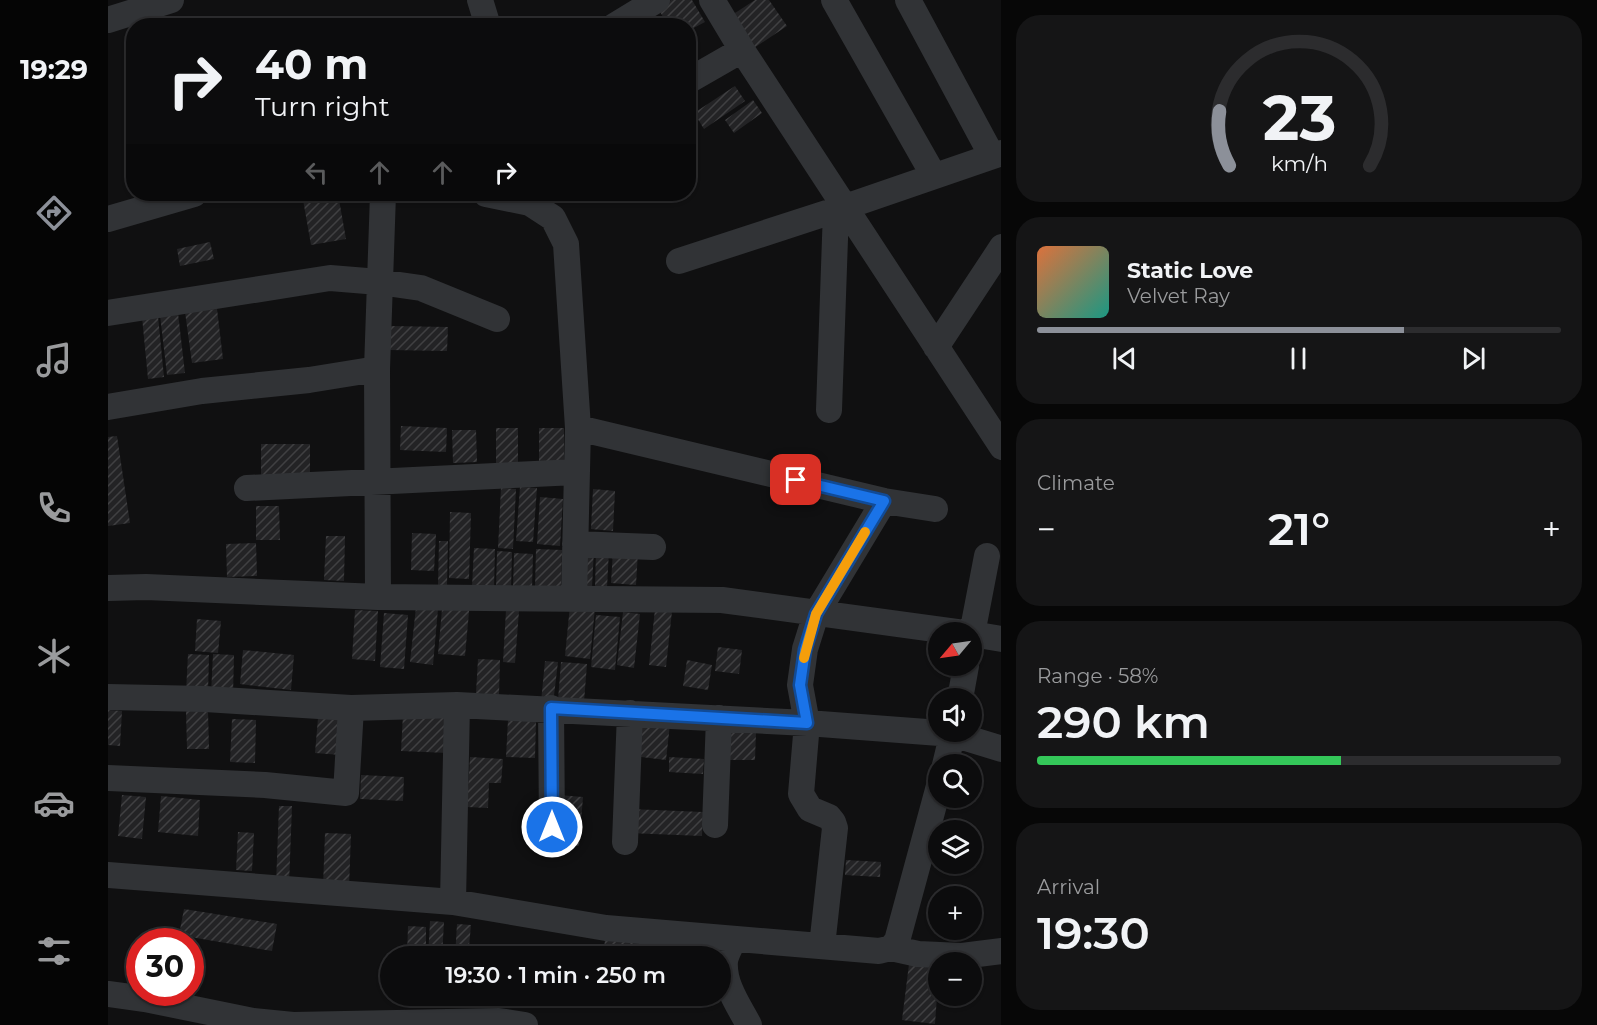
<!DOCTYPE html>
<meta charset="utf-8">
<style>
:root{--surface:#0c0c0d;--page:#151516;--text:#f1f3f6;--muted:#9a9b9d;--line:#2c2c2e;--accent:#8c9099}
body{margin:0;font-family:Montserrat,sans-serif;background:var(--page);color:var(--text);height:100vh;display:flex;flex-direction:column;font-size:22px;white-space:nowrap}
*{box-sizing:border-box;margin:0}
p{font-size:20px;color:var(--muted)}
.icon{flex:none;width:33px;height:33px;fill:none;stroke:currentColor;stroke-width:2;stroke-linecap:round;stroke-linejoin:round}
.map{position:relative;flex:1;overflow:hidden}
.sheet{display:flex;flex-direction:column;gap:15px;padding:15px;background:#070707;width:596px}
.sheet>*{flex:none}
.hud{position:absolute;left:18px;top:18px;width:570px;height:183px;border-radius:24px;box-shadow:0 2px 4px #0004,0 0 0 2px var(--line);background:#0c0c0d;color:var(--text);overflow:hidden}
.needle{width:39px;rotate:241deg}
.controls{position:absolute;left:820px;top:622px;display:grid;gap:12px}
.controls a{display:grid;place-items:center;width:54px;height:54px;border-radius:50%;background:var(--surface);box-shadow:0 2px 4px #0004,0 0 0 2px var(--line);font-size:30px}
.speed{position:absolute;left:18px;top:928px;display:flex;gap:12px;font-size:30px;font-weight:700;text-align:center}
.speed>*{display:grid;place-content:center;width:78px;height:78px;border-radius:50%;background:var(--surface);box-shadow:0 2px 4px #0004,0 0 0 2px var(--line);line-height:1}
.speed .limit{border:9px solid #d22;background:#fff;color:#111}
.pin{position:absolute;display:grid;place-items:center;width:51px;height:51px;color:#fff;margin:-26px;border-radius:12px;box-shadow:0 3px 9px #0006}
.me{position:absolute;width:66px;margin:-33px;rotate:0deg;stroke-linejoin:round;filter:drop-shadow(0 0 4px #0008)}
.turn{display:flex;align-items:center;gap:21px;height:126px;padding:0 30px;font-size:27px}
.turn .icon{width:78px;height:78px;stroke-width:2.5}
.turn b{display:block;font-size:42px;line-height:51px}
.lanes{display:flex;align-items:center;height:57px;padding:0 30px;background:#0003;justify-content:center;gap:30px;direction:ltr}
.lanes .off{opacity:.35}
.big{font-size:45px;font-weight:600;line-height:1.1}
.sheet .card{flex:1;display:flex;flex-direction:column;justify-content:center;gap:9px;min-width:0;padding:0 21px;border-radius:24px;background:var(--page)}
.sheet .dial{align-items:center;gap:0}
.dial svg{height:156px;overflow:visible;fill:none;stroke:var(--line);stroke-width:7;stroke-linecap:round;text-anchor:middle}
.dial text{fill:var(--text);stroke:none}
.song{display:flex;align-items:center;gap:18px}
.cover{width:72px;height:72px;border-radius:9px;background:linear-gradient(135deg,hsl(20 70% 55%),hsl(170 70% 35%))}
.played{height:6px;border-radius:3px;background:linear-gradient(90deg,var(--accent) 70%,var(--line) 70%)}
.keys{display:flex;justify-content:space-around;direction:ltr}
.heat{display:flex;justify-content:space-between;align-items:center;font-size:33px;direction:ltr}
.charge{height:9px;border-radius:4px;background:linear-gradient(90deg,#34c759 58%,var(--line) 0)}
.trip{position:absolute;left:272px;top:946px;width:351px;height:60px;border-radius:30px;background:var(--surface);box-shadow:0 2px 4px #0004,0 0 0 2px var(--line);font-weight:600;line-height:60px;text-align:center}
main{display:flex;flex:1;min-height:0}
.tab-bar{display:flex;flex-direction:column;width:108px;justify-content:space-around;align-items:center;background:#050505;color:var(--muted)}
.tab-bar .icon{width:42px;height:42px}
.tab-bar .active{color:var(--accent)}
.tab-bar b{font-size:27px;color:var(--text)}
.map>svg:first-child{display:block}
.building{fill:url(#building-hatch)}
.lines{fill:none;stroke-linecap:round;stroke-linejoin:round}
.minor{stroke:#313336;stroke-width:26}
.route-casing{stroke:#114b97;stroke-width:15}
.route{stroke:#1a73e8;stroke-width:10}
.slow{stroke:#f59e0b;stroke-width:10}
</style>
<main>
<nav class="tab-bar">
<b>19:29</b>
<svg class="icon active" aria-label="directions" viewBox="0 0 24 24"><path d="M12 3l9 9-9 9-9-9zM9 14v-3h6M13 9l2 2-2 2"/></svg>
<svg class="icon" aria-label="music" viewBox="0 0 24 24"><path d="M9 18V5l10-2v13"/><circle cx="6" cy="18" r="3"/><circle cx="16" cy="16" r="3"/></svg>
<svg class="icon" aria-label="phone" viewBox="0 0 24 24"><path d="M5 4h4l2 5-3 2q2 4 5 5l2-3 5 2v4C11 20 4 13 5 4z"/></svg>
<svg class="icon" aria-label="climate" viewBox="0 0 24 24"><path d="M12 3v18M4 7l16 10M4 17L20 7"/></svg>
<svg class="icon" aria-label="car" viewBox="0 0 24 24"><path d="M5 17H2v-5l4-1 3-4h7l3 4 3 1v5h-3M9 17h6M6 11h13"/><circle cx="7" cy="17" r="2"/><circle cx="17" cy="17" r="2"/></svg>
<svg class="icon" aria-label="filters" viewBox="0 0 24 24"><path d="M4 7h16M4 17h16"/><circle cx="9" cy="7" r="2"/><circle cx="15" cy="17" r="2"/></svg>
</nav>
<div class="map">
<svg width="894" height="1025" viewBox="0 0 894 1025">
<defs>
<pattern id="building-hatch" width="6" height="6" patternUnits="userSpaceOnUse" patternTransform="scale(1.5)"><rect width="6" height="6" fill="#232325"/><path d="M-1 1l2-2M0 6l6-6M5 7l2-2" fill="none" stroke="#404042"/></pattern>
</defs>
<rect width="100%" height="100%" fill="#101011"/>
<path class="building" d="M563 0H584L597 22 580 31V26H560L550 8Z
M647 0H661L679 26 646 48 624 15Z
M545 18 549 26H531Z
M627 86 637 101 596 129 586 113Z
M645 100 654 113 626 133 617 120Z
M194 194H230L238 239 203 245Z
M102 242 106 259 72 266 69 249Z
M109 309 115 359 84 363 77 312Z
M70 313 77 373 59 375 52 315Z
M50 316 56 377 40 379 34 317Z
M282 326 340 327 339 351 282 350Z
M293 426 339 428 338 452 292 450Z
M388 428H410V463H388Z
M431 428H456V463H431Z
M344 430H368L369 462 345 463Z
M9 436 22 523 0 526V437Z
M153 444H202V476L153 477Z
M412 487 429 488 425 542 408 541Z
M393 488 408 489 405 549 390 548Z
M485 489 507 491 505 531 483 529Z
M432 497 455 499 452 546 429 544Z
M148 506H171L172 540H148Z
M342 512 363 513 361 579 341 578Z
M304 533 328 534 326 571 303 570Z
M218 536H237L236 581 216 580Z
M331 541H340L339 586H330Z
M148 543 149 576 119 577 118 544Z
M366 548 387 549 386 589 364 587Z
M428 549 454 550 453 589 427 588Z
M476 549 486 550 484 587H474Z
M488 549 501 550 499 588H487Z
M505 550 530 552 528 585 503 583Z
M389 551 404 552 403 590 388 589Z
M406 553 425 554 424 589H405Z
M335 598 362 601 357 656 330 654Z
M462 605 487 608 482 659 457 656Z
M308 607 330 609 325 665 302 662Z
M547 609 564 611 558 667 541 665Z
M247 610 270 611 267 661 244 659Z
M398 610 411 611 407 663 395 662Z
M515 612 532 614 526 668 509 665Z
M276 613 300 615 296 669 272 667Z
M488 615 512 617 507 670 483 667Z
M89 619 113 621 110 653 87 651Z
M610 647 634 650 631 674 607 671Z
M135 650 186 655 183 690 132 684Z
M80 654 101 655 100 693 78 692Z
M105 654 126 655 125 695 103 694Z
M370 659 392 660 391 695 368 693Z
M579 660 604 665 600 690 575 686Z
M437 661 450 662 445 704 433 702Z
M453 662 479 664 476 702 450 700Z
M0 710 14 711 12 746 0 745Z
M78 711H100L101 749H79Z
M295 714 342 717 340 753 293 751Z
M210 718 235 720 233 755 207 753Z
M124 719 148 720 147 763 122 762Z
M400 720 428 721 427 758 398 757Z
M528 720 562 724 558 760 525 756Z
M615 732H648L647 760H615Z
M362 757 395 759 393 783H381L380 808 359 807Z
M561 757 596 759 595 774 561 772Z
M253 775 296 777 295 801 252 799Z
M14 795 38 797 34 839 10 836Z
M451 795 475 797 471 846 447 844Z
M53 796 92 800 90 836 50 832Z
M171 806H184L181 885 168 884Z
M522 809 595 812 594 836 521 833Z
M130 832 146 833 144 871 128 870Z
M217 833 243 834 241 888 215 887Z
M738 860 773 862 772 877 737 875Z
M76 909 169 924 164 951 71 935Z
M322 921 336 922 334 957H320Z
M349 924 363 925 360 957H347Z
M300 926 318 927V957H299Z
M498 931 552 938 550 957H495Z
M801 964 831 968 827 1024 794 1020Z"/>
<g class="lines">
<path class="minor" d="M372 0 380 26
M604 0 634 50 894 447
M726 0 826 176
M800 0 884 156
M0 20 63 0
M506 26 549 0
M580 81 634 50
M378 194 422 203 445 218 458 244 470 428 466 599
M0 219 86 194
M571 261 737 207 894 153
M0 313 222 278 271 282 313 288 389 319
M828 347 894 247
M0 407 94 391 201 380 269 369
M721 410 728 210
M470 428 776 501 827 509
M139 488 468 472
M467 544 545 547
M0 588 38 587 270 597 614 600 856 633
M270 597 269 369 275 194
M864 634 879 556
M864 634 894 639
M0 697 97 699 243 708 349 705 699 723 845 734 894 749
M852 699 858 666
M443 708 444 827
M837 765 845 732
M0 778 157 785 238 793 243 708
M607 825 611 718
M517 842 522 713
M0 875 345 902 498 928 771 951 783 948 789 941 831 786
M345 902 349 705
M626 939C623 946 618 954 617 961 615 984 631 1006 641 1025
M714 946 727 828 725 822 721 817 702 809 693 794 699 723 692 685 697 649 708 614 776 501
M783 948 810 954 854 956 894 951
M0 994 37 999 145 1021 185 1025 391 1021 417 1025"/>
</g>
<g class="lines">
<defs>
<path id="route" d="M444 827 443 708 699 723 692 685 697 650 708 614 776 501 688 480"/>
</defs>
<use href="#route" class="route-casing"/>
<use href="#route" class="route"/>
<path class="slow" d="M696 658 708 614 757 532"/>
</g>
</svg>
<div class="controls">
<a><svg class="needle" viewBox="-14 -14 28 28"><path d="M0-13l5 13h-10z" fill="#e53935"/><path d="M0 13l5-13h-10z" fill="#9a9b9d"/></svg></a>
<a><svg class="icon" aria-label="sound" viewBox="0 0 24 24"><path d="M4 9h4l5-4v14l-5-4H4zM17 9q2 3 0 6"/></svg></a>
<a><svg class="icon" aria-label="search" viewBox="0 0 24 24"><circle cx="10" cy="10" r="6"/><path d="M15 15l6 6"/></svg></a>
<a><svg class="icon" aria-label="layers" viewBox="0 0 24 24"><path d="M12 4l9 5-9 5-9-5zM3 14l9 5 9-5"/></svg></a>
<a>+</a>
<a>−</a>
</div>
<div class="speed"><div class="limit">30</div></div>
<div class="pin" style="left:688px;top:480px;background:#d93025"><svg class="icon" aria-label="arrive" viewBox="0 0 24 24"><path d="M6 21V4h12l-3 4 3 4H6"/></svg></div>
<svg class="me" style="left:444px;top:827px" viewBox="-20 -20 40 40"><circle r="17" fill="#1a73e8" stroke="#fff" stroke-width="3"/><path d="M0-11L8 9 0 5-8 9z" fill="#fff"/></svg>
<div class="trip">19:30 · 1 min · 250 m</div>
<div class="hud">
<div class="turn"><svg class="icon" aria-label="right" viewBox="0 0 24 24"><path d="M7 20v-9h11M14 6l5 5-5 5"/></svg><div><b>40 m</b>Turn right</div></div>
<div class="lanes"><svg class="icon off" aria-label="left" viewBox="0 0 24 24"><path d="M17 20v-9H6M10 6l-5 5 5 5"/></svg><svg class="icon off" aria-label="ahead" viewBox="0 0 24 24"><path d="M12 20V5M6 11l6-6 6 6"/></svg><svg class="icon off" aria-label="ahead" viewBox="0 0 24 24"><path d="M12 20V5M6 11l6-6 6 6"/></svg><svg class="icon" aria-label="right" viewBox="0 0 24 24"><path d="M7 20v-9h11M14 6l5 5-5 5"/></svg></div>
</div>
</div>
<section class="sheet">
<div class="card dial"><svg viewBox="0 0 100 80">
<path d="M14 69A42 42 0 1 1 86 69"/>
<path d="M14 69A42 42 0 0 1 9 41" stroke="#8c9099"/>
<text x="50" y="56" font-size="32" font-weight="700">23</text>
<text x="50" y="72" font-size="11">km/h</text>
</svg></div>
<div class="card">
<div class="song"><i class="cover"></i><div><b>Static Love</b><p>Velvet Ray</p></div></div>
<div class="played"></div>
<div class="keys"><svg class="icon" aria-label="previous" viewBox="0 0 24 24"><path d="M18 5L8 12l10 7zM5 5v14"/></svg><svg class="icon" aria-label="pause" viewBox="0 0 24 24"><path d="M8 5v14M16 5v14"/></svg><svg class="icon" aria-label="next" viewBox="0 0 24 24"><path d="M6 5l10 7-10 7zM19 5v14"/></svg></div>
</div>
<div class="card"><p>Climate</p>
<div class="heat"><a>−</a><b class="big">21°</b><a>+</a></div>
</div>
<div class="card"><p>Range · 58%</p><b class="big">290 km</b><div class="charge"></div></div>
<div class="card"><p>Arrival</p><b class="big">19:30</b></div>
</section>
</main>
